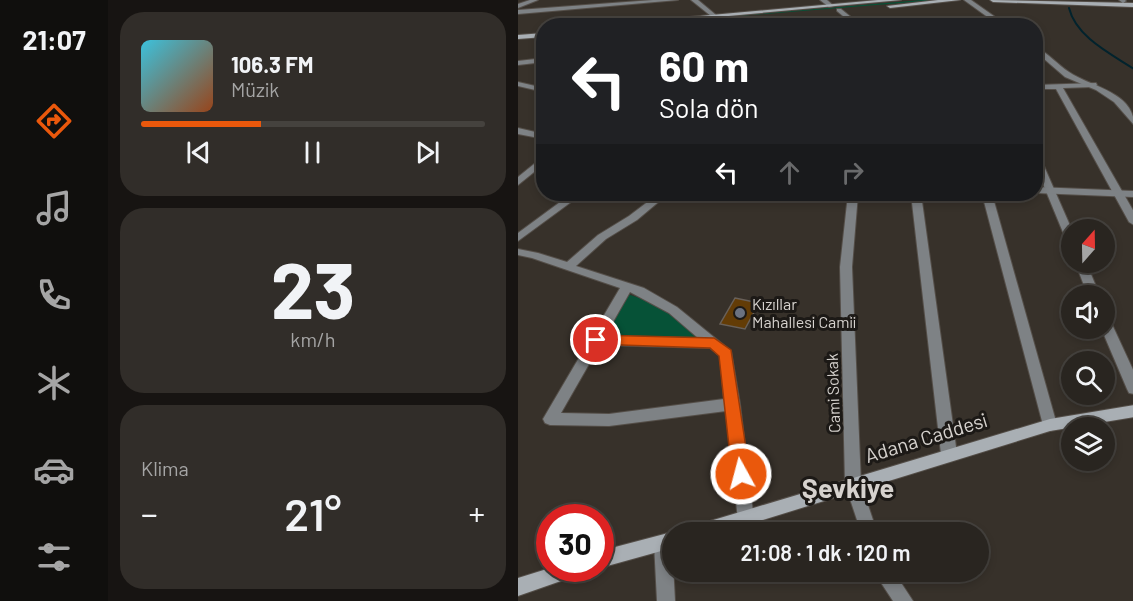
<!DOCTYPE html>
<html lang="tr">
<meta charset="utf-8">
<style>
:root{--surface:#292520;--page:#312d29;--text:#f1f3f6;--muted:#a5a5a5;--line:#45423e;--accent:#ea580c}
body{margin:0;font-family:Barlow,sans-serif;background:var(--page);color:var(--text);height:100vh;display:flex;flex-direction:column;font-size:22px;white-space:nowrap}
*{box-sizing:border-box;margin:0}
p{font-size:20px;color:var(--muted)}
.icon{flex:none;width:33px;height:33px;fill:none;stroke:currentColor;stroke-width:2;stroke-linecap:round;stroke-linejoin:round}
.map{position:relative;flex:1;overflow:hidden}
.sheet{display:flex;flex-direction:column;gap:12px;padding:12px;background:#171412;width:410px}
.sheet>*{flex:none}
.banner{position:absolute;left:18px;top:18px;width:507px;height:183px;border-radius:24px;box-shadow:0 3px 9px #0003,0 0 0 2px var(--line);background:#202124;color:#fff;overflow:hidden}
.needle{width:39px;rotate:20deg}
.controls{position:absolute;left:543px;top:219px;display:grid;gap:12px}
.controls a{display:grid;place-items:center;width:54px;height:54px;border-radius:50%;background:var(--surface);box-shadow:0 3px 9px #0003,0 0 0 2px var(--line);font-size:30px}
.speed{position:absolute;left:18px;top:504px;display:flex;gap:12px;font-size:30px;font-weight:700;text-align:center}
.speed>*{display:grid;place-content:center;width:78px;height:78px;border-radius:50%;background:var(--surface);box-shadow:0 3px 9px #0003,0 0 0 2px var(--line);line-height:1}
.speed .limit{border:9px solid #d22;background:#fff;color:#111}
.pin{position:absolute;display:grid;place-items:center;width:51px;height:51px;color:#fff;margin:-26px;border:3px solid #fff;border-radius:50%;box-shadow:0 2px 6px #0007}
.me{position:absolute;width:66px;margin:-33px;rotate:353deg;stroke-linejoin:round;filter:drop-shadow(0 0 4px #0008)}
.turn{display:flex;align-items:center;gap:21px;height:126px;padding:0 24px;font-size:27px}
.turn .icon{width:78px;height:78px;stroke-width:2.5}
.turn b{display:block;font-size:42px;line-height:51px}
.lanes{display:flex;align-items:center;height:57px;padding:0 24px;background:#0003;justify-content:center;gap:30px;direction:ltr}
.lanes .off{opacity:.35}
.big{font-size:45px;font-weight:600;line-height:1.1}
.sheet .tile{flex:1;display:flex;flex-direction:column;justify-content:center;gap:9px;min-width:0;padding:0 21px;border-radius:24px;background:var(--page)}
.sheet .dial{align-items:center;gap:0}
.dial b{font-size:78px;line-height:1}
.song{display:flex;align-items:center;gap:18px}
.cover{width:72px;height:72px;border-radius:9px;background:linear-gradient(135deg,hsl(190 70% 55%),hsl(20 70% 35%))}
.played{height:6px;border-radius:3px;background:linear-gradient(90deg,var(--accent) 35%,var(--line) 35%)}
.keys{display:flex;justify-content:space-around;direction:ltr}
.heat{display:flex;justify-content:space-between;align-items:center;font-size:33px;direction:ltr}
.trip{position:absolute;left:144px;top:522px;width:327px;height:60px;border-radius:30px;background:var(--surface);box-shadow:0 3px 9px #0003,0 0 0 2px var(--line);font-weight:600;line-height:60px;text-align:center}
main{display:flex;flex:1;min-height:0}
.menu{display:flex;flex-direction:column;width:108px;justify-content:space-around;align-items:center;background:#100f0d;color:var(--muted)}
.menu .icon{width:42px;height:42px}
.menu .selected{color:var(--accent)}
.menu b{font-size:27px;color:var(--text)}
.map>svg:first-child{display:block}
.green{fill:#065237}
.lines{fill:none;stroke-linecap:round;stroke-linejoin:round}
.stream{stroke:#02232d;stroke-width:2}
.building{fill:#633c06;stroke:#686059;stroke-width:1.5}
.minor-casing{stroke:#544e48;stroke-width:2}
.tertiary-casing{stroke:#544e48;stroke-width:2}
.secondary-casing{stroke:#544e48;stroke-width:2}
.minor{fill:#7e8285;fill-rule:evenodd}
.tertiary{fill:#7e8285;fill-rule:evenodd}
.secondary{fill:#a9afb4;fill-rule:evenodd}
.route{fill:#ea580c;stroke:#983908;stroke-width:1.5}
.worship-dot{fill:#6b7280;stroke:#1c1916;stroke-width:2}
.labels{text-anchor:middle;stroke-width:6;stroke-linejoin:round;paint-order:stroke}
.poi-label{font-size:16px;fill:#d6d2ce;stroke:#1c1916;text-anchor:start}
.street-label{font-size:16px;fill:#d6d2ce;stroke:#1c1916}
.near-street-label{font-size:20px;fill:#d6d2ce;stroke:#1c1916}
.near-district-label{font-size:27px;font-weight:bold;fill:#d6d2ce;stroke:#1c1916}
</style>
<main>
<nav class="menu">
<b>21:07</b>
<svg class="icon selected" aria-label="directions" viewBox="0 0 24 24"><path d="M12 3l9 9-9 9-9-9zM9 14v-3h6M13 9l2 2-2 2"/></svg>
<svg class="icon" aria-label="music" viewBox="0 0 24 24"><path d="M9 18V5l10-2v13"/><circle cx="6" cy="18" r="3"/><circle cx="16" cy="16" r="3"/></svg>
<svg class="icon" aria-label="phone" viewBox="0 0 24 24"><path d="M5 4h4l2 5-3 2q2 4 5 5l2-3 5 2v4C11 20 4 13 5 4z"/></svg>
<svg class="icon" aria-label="climate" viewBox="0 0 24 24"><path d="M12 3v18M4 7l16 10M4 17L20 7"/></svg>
<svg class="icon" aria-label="car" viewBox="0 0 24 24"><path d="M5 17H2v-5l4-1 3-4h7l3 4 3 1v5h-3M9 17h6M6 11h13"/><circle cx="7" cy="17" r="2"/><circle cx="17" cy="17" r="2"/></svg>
<svg class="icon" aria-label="filters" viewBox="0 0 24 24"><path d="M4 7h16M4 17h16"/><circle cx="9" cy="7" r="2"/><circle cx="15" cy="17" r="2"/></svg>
</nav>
<section class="sheet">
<div class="tile">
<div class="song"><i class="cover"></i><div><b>106.3 FM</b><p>Müzik</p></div></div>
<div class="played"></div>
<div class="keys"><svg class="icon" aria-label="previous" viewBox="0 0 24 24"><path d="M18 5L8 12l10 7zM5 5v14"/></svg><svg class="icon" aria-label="pause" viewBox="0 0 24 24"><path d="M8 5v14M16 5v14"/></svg><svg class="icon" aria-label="next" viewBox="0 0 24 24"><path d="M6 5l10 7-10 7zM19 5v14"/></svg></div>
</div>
<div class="tile dial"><b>23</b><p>km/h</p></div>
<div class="tile"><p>Klima</p>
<div class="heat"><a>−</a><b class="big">21°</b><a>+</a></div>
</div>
</section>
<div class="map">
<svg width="616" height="601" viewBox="0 0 616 601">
<rect width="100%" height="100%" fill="#37312a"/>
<path class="green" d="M404 0H420L98 26Z
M109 294C140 303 159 316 181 339L88 336Z"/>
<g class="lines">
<path class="stream" d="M551 8C558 37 593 54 616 69"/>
</g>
<path class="building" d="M217 298 241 303 227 329 202 324Z"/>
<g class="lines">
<defs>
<path id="minor" d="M12 0H20L0 8V4Z
M135 0H160L0 14V10Z
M173 0H180L198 15 193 16Z
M302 0H309L316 6 311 7Z
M601 0H607L608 1 605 3Z
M319 9H323L344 26H337L319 11Z
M207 19H211L219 26H212Z
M482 19 480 22 437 26H406Z
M141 23 143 24 144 26H138Z
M26 58V62L0 65V61Z
M578 83 579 85 575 87 545 88 616 212V225L611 222 538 89H518V85Z
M0 128 26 134V139L0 134Z
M518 154 522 157 554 230V245L549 242 518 167Z
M26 156V164L0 185V177Z
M53 194H64L0 241V233Z
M140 194H150L119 220 88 239 58 266 126 288 159 307 213 351 222 404 236 520 234 525 228 528 222 525 220 520 208 411 91 426 32 425 27 423 25 419 102 288 14 258 0 255V249L20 253 49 262 80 235 111 216ZM112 292 151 313 180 338 87 336ZM82 345 192 348 202 356 206 399 91 414 43 413Z
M330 194H340L334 267 343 484 359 532H343L327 484 322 267Z
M393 194H403L439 454 436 459 431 460 426 459 423 454Z
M464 194H474L539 425 537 429 532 431 527 429 525 425Z
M557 262H568L582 296H570Z
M586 316 592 320 616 372V394L611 393 609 389 583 328H586Z
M145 535 151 537 154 543 157 601H139L136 543 139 537Z
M356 572H376L395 601H375Z"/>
<path id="tertiary" d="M446 0H453L490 26H482Z
M518 47C530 53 540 65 551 72 573 87 616 92 616 125L596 102 578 90 547 77 518 52Z
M0 82 26 88V92L0 86Z
M518 187 616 191V197L518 193Z"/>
<path id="secondary" d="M360 0H383L101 26H71Z
M420 0H442L372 8 369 6Z
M472 0 616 3V7L475 2Z
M26 33V37L0 39V35Z
M616 405V417L532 431 206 532H174L176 526 182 524 532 419Z
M154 532H156L154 548 82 568V551Z
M32 568H66L63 574 0 596V578Z"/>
</defs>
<use href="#minor" class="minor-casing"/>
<use href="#tertiary" class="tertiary-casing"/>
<use href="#secondary" class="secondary-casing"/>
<use href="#minor" class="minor"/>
<use href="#tertiary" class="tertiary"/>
<use href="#secondary" class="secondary"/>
</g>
<path class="route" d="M78 335 196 338 213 350 232 474 229 479 223 482 216 479 214 474 201 356 192 348 73 344 71 340 73 336Z"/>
<circle class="worship-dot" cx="222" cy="313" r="6"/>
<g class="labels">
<g class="poi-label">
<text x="234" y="310">Kızıllar<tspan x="234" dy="18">Mahallesi Camii</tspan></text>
</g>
<g class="street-label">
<text transform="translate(315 393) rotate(-92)" y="6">Cami Sokak</text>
</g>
<g class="near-street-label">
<text transform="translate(408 438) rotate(-17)" y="7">Adana Caddesi</text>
</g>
<g class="near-district-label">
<text x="330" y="498">Şevkiye</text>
</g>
</g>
</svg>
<div class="controls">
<a><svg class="needle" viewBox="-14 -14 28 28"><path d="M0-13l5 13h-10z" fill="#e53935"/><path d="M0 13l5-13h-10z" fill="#a5a5a5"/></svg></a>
<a><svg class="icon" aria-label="sound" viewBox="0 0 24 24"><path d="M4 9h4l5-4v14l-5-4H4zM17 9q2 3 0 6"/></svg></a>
<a><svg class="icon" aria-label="search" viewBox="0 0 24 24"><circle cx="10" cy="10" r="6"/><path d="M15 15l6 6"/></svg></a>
<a><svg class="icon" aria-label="layers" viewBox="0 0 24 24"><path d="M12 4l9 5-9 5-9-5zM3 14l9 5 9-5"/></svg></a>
</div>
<div class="speed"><div class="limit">30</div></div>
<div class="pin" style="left:78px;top:340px;background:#d93025"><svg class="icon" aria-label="arrive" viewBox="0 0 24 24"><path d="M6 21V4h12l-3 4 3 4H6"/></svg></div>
<svg class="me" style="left:223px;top:474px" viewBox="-20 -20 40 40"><circle r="17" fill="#ea580c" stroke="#fff" stroke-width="3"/><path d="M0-11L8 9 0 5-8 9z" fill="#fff"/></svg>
<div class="trip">21:08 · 1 dk · 120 m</div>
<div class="banner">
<div class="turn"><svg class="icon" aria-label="left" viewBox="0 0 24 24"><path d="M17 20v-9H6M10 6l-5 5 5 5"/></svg><div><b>60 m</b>Sola dön</div></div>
<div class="lanes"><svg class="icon" aria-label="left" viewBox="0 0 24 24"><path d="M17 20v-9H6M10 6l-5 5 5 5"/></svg><svg class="icon off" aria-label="ahead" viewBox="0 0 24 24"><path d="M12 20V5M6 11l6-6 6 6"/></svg><svg class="icon off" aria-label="right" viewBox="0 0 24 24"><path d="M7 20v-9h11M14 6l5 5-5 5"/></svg></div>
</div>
</div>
</main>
